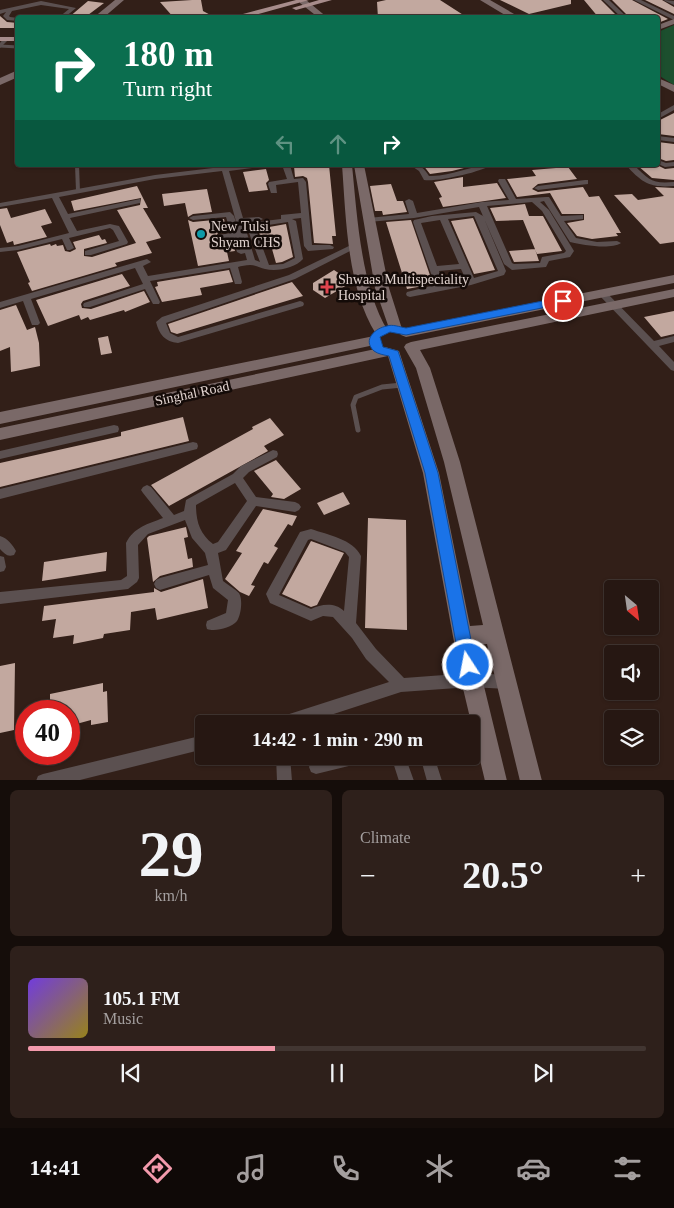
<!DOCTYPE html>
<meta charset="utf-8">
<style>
:root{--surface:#261712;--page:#2e201b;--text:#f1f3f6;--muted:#a49f9f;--line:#423632;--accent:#f39aac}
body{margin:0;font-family:Georgia,serif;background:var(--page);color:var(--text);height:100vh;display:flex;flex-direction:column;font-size:19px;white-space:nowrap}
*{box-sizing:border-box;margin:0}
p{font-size:16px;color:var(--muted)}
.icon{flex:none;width:28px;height:28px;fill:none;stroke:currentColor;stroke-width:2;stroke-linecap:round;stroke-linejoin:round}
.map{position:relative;height:780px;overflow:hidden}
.panel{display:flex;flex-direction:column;gap:10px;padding:10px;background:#150d0a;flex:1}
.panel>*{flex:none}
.banner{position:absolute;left:15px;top:15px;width:645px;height:152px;border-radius:5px;box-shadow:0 1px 4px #0004,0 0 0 1px var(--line);background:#0b6e4f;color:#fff;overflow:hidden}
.needle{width:32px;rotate:151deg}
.tools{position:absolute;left:604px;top:580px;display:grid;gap:10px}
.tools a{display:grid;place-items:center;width:55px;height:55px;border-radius:5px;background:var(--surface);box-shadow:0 1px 4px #0004,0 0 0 1px var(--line);font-size:25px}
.speed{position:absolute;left:15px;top:700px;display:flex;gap:10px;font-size:25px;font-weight:700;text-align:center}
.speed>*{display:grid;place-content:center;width:65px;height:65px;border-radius:50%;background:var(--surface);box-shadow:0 1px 4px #0004,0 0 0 1px var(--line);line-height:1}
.speed .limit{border:8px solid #d22;background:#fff;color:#111}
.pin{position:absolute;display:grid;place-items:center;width:42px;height:42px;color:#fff;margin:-21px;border:2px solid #fff;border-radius:50%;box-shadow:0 1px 5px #0007}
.me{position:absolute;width:55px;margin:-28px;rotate:349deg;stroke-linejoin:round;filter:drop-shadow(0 0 4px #0008)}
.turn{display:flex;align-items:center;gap:18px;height:105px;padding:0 25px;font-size:22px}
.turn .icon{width:65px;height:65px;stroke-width:2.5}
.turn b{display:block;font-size:35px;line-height:42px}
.lanes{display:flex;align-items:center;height:48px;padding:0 25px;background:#0003;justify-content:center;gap:25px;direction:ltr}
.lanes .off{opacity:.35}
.big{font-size:38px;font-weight:800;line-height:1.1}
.panel .widget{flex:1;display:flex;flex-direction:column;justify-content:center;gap:8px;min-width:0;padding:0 18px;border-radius:8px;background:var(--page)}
.panel .dial{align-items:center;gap:0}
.dial b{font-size:65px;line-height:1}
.song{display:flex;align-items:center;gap:15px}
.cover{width:60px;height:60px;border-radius:8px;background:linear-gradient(135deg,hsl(260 70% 55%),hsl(50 70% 35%))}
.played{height:5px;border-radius:2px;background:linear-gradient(90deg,var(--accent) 40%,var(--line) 40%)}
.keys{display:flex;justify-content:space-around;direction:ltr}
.heat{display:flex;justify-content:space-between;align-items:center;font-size:28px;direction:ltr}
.panel .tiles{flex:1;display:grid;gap:10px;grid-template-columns:1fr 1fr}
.widget:last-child{grid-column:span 2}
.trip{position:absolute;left:195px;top:715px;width:285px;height:50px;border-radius:5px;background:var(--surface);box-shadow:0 1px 4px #0004,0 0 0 1px var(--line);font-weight:800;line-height:50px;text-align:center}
.tabs{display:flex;height:80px;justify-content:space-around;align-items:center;background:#0f0907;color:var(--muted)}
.tabs .icon{width:35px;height:35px}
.tabs .selected{color:var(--accent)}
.tabs b{font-size:22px;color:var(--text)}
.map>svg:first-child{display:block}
.green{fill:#1c4f2e}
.building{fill:#c2a89f}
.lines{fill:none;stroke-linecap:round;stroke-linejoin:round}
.lane-far2{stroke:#5b5050;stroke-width:3}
.lane-far1{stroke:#5b5050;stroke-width:4}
.lane{stroke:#5b5050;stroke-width:5}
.street{fill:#5b5050;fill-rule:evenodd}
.secondary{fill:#7a6968;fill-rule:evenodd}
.highway{fill:#a78c8b;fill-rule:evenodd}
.route{fill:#1a73e8;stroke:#114b97}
.culture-dot{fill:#0f9aa8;stroke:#140b08;stroke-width:2}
.health-dot{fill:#e0444e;stroke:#140b08;stroke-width:2}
.labels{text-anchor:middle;stroke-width:5;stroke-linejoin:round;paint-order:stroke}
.poi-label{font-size:14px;fill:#e1d3cf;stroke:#140b08;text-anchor:start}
.street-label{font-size:14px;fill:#e1d3cf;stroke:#140b08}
</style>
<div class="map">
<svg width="674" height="781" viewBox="0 0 674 781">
<rect width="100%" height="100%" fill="#321f18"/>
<path class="green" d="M674 25V85L658 75V32Z"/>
<path class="building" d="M192 0H201L203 11 216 18H174L160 2Z
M386 0H440L468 18H378L377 2Z
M500 0H571V4L529 14Z
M584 0H601L619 18H599Z
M612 0H632L668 19 658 23V18H630Z
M645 0H662L674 7V14Z
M88 1 104 3 84 18H68Z
M0 16 7 22 18 23V28H0Z
M674 113V136L658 134V121Z
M658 142 674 144V160L666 161 658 158Z
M329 165 336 236H332L333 244 314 243 308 182 307 178 303 176 295 177 294 166Z
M423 165H464V168L452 171 430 174Z
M637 165H657L665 169 674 168V180L652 178Z
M568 167 577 179 538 184 532 189 538 192 583 187 589 197 599 196 621 233H616L618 236 592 239 577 236 567 223 584 220V214H562L550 193 517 197 507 179 536 176 532 170Z
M266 169 269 180 266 183 268 190 249 192 243 172Z
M463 177V187L497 183 506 198 443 207 439 198 442 197 434 182Z
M391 184 397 201H403L407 212 383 215 382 211H375L370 186Z
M137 186 148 208H143L161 238 146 242 152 253 115 263 117 266 32 291 28 283 30 282 17 252 50 244 51 246 56 244 57 246 63 245 65 251 70 252 76 249 73 242 99 235 102 240 105 239 107 243 84 249V256L92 257 136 243 117 210 140 205 141 198 74 211 71 201Z
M655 187 674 188V242L660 244 614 195 632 194 638 200 664 196Z
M207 189 212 212 193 214 188 217 185 203 164 206 162 194Z
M525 204 529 216H543L562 251 537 254 523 220 496 221 490 208Z
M7 208 11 218 45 209 52 223 41 226 47 237 18 244 14 245 13 241 7 243 0 225V209Z
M473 218 495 270 474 274 451 221Z
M224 219 227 232 218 233 215 238 221 241 232 240 235 251 227 252 229 261 198 266 188 220 193 222Z
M411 220 433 284 407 289 386 222Z
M286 224 293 257 282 262 276 263 268 235 260 236 258 229Z
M535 249 539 261 514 262 509 251Z
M229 270 233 282 200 288 202 295 162 302 155 287 158 286 157 282Z
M334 270 352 282 325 298 313 290V283Z
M122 274 130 286 83 301 81 304 82 308 91 309 144 291 150 302 125 312 124 310 90 320 88 317 81 320 79 315 48 326 36 300Z
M292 282 303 296 177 334 171 332 168 324Z
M16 305 27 330 35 327 39 343 40 366 11 372 10 347 0 351V310Z
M674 311V334L661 337 644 317Z
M108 336 112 353 101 355 98 338Z
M183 417 189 441 0 487V463L121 436V432Z
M270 418 284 435 264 446 268 451 169 506 151 485 253 429 252 427Z
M276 460 301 489 284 499 271 497 273 494 254 471Z
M343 492 350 504 324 515 317 503Z
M263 509 297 516 292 526 288 524 274 546 278 548 268 564 264 562 251 585 255 586 249 596 240 592 225 579 242 553 236 551Z
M368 518 406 520 407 630 365 628Z
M186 527 188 537 184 538 188 559 192 558 193 567 160 576 153 582 147 538 149 536Z
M311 541 344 553 317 605 311 607 282 594Z
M107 552 106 571 42 581 44 562Z
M203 579 208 608 157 620 155 608 131 612 130 630 104 634 103 638 73 644 74 635 53 638 56 619 42 621 44 606 154 592V588L161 592Z
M15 663 14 730 0 733V666Z
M103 683V692L107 691 108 722 91 725V720L69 726V711H50V694Z"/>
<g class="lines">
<path class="lane-far2" d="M0 46 18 47"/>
<path class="lane-far1" d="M77 165 78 191"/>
<path class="lane" d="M358 430 353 405 356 397 382 387 402 385"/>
<path class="street" d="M603 0H609L628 18H622Z
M634 0H641L674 16V20Z
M664 0 674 1V5L665 1Z
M41 1 76 8 64 18H58L69 9 41 5 12 11 9 16 10 17 18 18V21L7 20 3 16 6 12 0 14V10Z
M4 38 9 39 0 48V43Z
M674 105V110L658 119V114Z
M658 136 674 138V142L658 140Z
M658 160 666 163 674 162V166L665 167 658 164Z
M220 165H228V166L263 165 259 167 229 171 243 218 259 217 263 219 259 221 244 223 255 260 260 262 246 225 247 223 281 219V215L301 213 298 182 276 185 277 193H271L268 184 269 182 287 179 282 165H290L294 179 303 178 306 182 312 245H330L334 247 333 249 308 251 304 246 301 218 292 219 296 221 303 259C295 268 277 272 265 269 260 268 255 265 250 265 246 265 241 266 238 267L242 282 241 284H235L230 268 150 281 160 302 159 304H153L145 289 90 307H84L83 305 84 303 143 284 135 268 31 299 40 323 38 325H32L23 301 0 308V302L147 259 151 262 143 266 148 276 247 260 245 253 241 254 237 252 233 238 221 239 217 237 218 235 231 233 226 217 193 220 189 218 193 216 230 212 234 216 239 232 222 171 155 179 59 197 68 214 140 199V203L70 218 77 231 110 224 119 226 128 242 127 244 91 255H85V251L119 241 113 230 110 228 69 238 74 248 70 250H67L62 239 18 250 0 252V248L18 246 69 233 52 198 0 207V203L155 175 221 167ZM288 222 295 258 283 264 269 265 255 227Z
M410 165C421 165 424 168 429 176 451 177 470 165 492 165 480 172 439 182 424 180L419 171Z
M626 165H634C649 180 652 184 674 182V186C650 188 642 183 626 165Z
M499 179H505L516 199 546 197H549L561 216 583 215V219L564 221 576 238 597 242 617 241 621 243C610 250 583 245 570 242L544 201 540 202 549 210 574 251 570 257 549 261 546 267 512 270 504 264 479 207 414 218 368 222 364 220 368 218 409 214 405 201 409 199 413 201 417 213 482 202 509 200 498 181ZM532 202 542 211 566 251 564 253 542 257 540 263 514 264 512 263 487 206Z
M585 180H588V184L538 190 534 188 538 186Z
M476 212 483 216 506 271 504 275 471 285 410 297 407 296 406 294 407 292 435 285 413 222 414 220 432 216ZM474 216 498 271 474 278 448 219ZM440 220 459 264 437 266 421 223ZM461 269 466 280 443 284 439 271Z
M351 245H354L358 247 295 279 166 323 170 333 178 337 300 301 303 302 304 304 303 306 178 343C165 342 159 334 156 322L162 317 289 275Z
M602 290 605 291 654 341 674 336V342L659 346 674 362V371L671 370 599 295 598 293 599 291Z
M114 425 118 426 119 429 118 432 0 459V451Z
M193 442 197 443 198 446 197 449 0 499V489Z
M273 450 277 451 278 454 277 457 249 472 243 478 256 497 295 502 299 504 301 507 299 510 295 512 256 506 226 550 218 553 223 581C228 585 235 589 239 593 243 600 241 615 237 621 231 628 215 632 207 629L206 625 207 621 226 613 228 600 213 588 209 575 160 590 156 588 154 584 156 580 160 578 208 565 205 553 192 538 185 520 148 534 138 545 139 578 137 582 128 589 0 604V592L121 580 127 576 126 543C134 527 148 524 163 518L143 493 141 490 143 487 147 485 151 487 174 515 184 511 186 500 233 474 241 466ZM235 483 247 501 218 542 213 544C200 534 196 522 196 505Z
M311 529C328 535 353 539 361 556L356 623 376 649 404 678 471 673 507 675 512 677 514 682 512 687 507 689 471 687 401 692 303 724H273L275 719 280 717 389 682 366 659 352 638 333 617 323 616 311 621 270 603 266 594 268 590 300 532ZM311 539 345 552 349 557 344 611C335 602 321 604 311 609L279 595 308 540Z
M0 536C7 538 13 545 16 551L14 555C7 557 5 554 0 549Z
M0 556 4 557 6 567 4 571 0 572Z
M204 735V749L76 781H36L38 776 43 774Z
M276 756H290L292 781H277Z
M330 756H368L366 761 361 763 316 774 311 772 309 767 311 762Z
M391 756H405L414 781H399Z
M420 756H434L442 781H427Z"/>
<path class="secondary" d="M115 0H124L103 18H93Z
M300 0H306L328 18H319L300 3Z
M480 0H490L521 18H510Z
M674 19V24L658 30V25Z
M18 70V77L0 85V78Z
M658 78 674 85V92L658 84Z
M342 165H352C357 215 361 288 388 331L386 334H376C347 288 346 218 342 165Z
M354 165H364L389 288 402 329 674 275V283L406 337 401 335 399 331H390L375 288Z
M674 289V297L420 350 430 368 460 462 542 781H520L487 644 474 645 507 781H485L461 680 423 473 388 356 0 440V428L385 347 399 351 439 473 470 626 483 625 444 462 416 368 404 347 406 344 411 342Z
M374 336 379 338 381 341 379 344 0 424V412Z"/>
<path class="highway" d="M296 0H309L244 18H228Z
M319 0H332L296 10 292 8Z
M0 37H18V41H0Z"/>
</g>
<path class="route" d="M563 297 568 301 567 303 406 335 390 332 380 337 383 347 398 351 399 354 438 473 476 665 473 670 468 672 463 670 460 665 425 473 389 356C384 355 378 354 374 351 362 340 375 328 387 326 392 324 400 327 406 328Z"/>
<circle class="culture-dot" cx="201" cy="234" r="5"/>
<path class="health-dot" d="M324.5 279.5h5v5h5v5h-5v5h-5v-5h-5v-5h5z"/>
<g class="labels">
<g class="poi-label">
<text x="211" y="231">New Tulsi<tspan x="211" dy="16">Shyam CHS</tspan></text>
<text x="338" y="284">Shwaas Multispeciality<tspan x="338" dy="16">Hospital</tspan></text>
</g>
<g class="street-label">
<text transform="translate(192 393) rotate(-12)" y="5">Singhal Road</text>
</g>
</g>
</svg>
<div class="tools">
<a><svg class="needle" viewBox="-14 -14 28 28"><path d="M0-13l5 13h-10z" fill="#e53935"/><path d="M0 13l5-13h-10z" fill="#a49f9f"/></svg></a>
<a><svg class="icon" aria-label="sound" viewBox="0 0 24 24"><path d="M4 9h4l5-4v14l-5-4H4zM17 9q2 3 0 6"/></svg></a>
<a><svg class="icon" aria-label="layers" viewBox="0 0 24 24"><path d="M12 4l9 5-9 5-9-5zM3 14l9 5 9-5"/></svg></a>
</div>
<div class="speed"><div class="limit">40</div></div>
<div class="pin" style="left:563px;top:301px;background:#d93025"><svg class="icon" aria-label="arrive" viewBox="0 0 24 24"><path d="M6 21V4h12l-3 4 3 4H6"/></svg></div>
<svg class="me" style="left:468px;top:665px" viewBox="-20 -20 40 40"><circle r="17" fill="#1a73e8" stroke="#fff" stroke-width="3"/><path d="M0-11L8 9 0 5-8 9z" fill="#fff"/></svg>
<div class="trip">14:42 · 1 min · 290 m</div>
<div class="banner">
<div class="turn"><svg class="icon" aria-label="right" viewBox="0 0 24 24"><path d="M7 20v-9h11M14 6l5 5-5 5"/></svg><div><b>180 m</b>Turn right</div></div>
<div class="lanes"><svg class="icon off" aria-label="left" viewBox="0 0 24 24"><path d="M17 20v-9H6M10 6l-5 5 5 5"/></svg><svg class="icon off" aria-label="ahead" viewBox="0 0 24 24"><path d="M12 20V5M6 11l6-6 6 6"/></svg><svg class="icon" aria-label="right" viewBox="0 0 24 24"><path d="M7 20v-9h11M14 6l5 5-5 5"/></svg></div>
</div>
</div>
<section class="panel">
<div class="tiles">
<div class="widget dial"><b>29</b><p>km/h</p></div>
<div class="widget"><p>Climate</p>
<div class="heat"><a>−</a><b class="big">20.5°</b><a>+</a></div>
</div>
<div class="widget">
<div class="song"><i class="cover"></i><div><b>105.1 FM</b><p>Music</p></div></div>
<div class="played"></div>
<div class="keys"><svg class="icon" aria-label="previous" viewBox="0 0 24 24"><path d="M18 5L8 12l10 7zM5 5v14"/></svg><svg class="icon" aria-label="pause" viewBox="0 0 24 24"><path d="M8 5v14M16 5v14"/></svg><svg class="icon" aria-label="next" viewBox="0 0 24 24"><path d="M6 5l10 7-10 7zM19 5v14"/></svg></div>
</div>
</div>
</section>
<nav class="tabs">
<b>14:41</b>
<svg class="icon selected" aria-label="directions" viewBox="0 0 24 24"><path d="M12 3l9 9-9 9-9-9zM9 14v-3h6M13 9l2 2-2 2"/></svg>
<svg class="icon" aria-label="music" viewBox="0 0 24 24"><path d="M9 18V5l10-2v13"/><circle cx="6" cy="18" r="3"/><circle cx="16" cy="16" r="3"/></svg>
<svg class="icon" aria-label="phone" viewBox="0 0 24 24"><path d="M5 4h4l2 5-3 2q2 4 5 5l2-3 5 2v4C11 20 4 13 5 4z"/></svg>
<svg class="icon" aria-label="climate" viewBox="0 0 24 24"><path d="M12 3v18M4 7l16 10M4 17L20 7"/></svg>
<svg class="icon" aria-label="car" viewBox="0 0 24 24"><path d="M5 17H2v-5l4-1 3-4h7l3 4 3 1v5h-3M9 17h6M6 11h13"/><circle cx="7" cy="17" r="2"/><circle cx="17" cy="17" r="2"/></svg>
<svg class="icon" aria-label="filters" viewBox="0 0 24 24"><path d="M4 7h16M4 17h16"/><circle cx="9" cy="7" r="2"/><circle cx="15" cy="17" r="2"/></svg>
</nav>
